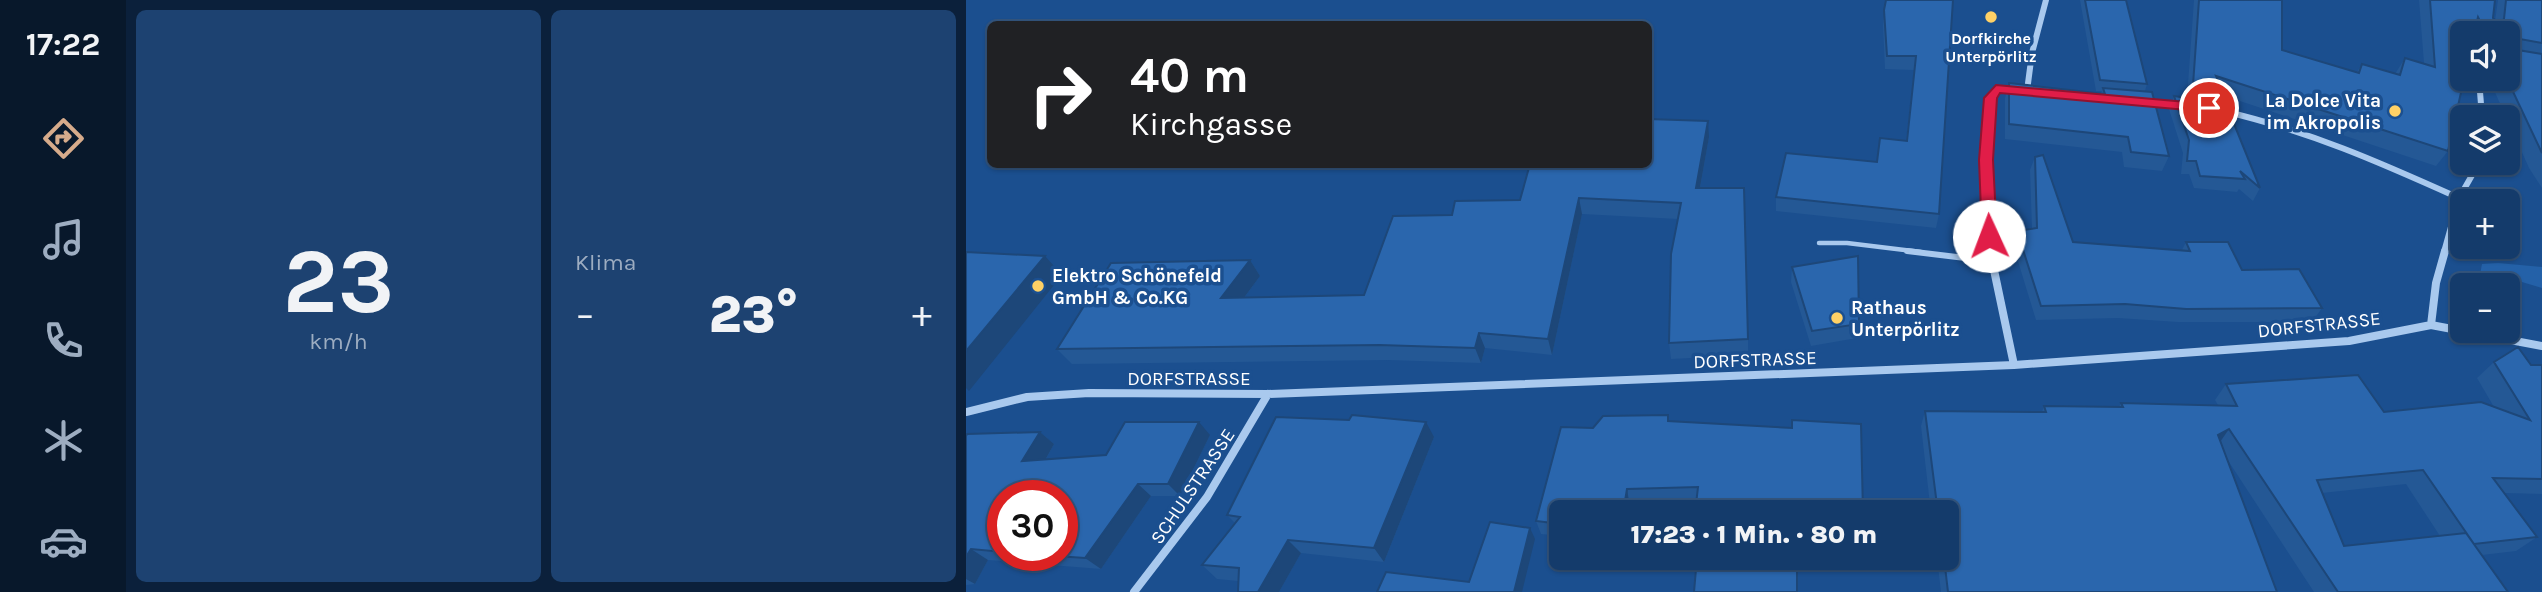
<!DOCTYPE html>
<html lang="de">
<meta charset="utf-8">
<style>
:root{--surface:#143b6b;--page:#1d4271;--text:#f1f3f6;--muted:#9dadc1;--line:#33557e;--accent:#d6ab8b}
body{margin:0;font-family:Karla,sans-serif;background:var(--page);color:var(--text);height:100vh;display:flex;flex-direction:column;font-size:26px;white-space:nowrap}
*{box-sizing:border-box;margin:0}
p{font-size:23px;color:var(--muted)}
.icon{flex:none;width:38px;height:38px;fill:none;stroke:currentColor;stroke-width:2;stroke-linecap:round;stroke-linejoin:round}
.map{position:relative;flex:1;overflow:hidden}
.details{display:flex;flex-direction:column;gap:10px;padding:10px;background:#0b203b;width:840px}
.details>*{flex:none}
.guide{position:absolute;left:21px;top:21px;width:665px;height:147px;border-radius:10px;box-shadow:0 2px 5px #0004,0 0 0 2px var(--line);background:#202124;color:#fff;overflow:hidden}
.controls{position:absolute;left:1484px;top:21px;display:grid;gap:14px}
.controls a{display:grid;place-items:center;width:70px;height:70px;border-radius:10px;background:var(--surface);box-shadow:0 2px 5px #0004,0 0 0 2px var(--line);font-size:35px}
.speed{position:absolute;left:21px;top:480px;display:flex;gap:14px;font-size:35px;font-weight:700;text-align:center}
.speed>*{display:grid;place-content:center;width:91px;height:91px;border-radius:50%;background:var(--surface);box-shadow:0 2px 5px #0004,0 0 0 2px var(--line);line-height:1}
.speed .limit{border:10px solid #d22;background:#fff;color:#111}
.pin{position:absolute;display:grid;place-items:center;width:60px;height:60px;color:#fff;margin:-30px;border:4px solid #fff;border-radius:50%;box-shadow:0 2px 7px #0007}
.me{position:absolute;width:77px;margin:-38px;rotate:358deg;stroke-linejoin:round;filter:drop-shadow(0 0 5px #0008)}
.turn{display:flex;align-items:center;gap:24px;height:147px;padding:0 28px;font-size:32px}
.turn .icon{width:91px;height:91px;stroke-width:2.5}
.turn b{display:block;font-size:49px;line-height:60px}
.big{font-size:52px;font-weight:800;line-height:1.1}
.details .widget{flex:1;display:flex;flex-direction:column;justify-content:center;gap:10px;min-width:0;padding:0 24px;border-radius:10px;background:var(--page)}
.details .dial{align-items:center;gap:0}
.dial b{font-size:91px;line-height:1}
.heat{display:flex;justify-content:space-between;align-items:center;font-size:38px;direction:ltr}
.details .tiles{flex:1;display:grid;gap:10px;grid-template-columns:repeat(2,1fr)}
.trip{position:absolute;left:583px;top:500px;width:410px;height:70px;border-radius:10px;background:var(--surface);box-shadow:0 2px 5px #0004,0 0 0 2px var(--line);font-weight:800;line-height:70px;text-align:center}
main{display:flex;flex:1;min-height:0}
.menu{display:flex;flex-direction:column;width:126px;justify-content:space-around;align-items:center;background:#08182b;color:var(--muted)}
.menu .icon{width:49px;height:49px}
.menu .on{color:var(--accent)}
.menu b{font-size:32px;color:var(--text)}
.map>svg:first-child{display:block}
.green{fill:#2461a8}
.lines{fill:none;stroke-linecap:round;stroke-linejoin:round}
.service-far1{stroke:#a9c9ee;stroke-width:4.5}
.service{stroke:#a9c9ee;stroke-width:6}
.minor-far1{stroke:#a9c9ee;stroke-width:6}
.minor{stroke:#a9c9ee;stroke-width:8}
.wall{fill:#245895;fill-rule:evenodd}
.shaded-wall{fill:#1d4779}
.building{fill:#2a66ad;stroke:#1d4779;stroke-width:2}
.route{fill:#e11d48;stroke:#92132f;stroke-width:2}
.poi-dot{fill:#ffd166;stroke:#1b4f8f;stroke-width:2.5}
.labels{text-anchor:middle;stroke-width:7;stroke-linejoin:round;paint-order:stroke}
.far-poi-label{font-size:16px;font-weight:bold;fill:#fff;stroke:#1b4f8f}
.poi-label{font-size:19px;font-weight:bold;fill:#fff;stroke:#1b4f8f;text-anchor:start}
.street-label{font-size:19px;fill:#fff;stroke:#1b4f8f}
</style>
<main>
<nav class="menu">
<b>17:22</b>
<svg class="icon on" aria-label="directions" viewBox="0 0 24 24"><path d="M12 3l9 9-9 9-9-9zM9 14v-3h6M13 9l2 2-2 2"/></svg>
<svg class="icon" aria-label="music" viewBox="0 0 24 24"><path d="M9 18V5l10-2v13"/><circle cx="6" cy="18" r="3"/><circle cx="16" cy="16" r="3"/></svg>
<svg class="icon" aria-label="phone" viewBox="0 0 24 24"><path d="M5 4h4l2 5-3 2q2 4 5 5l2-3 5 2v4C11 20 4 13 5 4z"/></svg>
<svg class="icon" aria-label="climate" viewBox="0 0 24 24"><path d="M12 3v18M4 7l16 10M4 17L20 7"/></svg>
<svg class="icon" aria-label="car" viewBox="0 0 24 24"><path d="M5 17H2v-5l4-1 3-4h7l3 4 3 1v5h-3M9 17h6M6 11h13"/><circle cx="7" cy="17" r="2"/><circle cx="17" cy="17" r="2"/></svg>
</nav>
<section class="details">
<div class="tiles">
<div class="widget dial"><b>23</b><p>km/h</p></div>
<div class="widget"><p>Klima</p>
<div class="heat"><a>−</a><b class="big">23°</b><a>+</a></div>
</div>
</div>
</section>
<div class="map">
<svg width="1576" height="592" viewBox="0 0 1576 592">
<rect width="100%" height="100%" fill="#1b4f8f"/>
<path class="green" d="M1532 263 1576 267V288L1556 282 1512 285 1516 264Z"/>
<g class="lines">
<path class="service-far1" d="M853 243H881L955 252"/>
<path class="service" d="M941 251 1024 261"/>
<path class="minor-far1" d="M1513 79 1516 117
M1180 102 1214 105
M1257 111C1343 131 1413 162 1493 198
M1024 252C1022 216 1012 116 1030 89L1061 91 1066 53 1080 0
M1478 252 1493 198 1513 163"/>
<path class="minor" d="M1024 251 1048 365
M1465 325 1470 283 1479 251
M0 412 61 397 123 393 302 394 1048 365 1383 341 1465 325 1576 346
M168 592 241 497 302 394"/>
</g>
<path class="wall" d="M920 0H987L973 214 970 228 810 211V197L911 162 940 141 948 70 919 69 917 24Z
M1114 0H1160L1181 84 1179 91 1203 156 1196 171 1158 167 1156 152 1039 139V98L1043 83 1135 93 1136 91H1130Z
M1228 0H1316V50L1391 72 1396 64 1429 74 1439 58 1458 63 1453 0H1529L1527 18 1529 21 1532 0H1576V188L1563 168 1542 121V117H1540L1523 79H1542V33H1496L1482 151 1470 166 1253 94 1250 102 1294 188 1287 201 1273 189 1271 192 1228 188 1223 174H1215L1217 153 1203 109 1208 96 1221 98Z
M743 137 734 188 782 339V355L705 359 703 343 712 219 616 214 586 355 519 348 515 363 422 360 106 364 91 349 284 260 294 276 278 298 398 295 486 215 554 200 682 164Z
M1069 157 1107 242 1216 250 1220 242 1356 308 1346 322H1212L1152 318 1070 320 1047 245 1051 231 1066 229 1064 170Z
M826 267 893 324 891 338 845 346 825 282Z
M1528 362 1576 365V494L1538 493 1571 537 1550 551 1516 555 1542 592H1348L1261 459 1311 592H975L971 558H980V513H965L955 426 959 411 1076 412 1078 406 1153 407 1155 403 1252 405 1249 400 1260 384 1418 412 1528 407 1511 378ZM1440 484 1474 536 1378 546 1356 493Z
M383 420 468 437 418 562 335 553 313 592H272V581L251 579 236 565 269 523 261 515Z
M703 421 826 428 895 424 731 500 663 501 662 513H595V536L575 534 570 521 627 428Z
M74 432 88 444 80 459 140 455 244 435 214 496H185L135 569 22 560 9 584 0 585V436ZM37 495 96 555H37Z"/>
<path class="shaded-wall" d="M742 121 743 137 731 204 730 188Z
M613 198 616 214 586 355 582 339Z
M79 256 96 275 3 391 0 388V351Z
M284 260 294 276 266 314 255 298Z
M513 333 519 348 515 363 509 348Z
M233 422 244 435 214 496 202 484Z
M460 422 468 437 418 562 408 548Z
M1263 429 1252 445V435Z
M74 432 88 444 72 473 56 461Z
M172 484 185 496 135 569 119 558Z
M661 489 663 501 662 513 659 501Z
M624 502 627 513H620Z
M564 528 569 539 556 592H548Z
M322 540 335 553 313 592H292Z
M5 549 22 560 9 584 0 579V557Z"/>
<path class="building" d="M920 0H987L973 214 810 197 820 153 911 162 914 138 941 141 950 56H921L918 10Z
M1119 0H1160L1181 84 1134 80Z
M1233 0H1316V50L1393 73 1396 64 1434 75 1439 58 1469 67 1464 0H1529L1527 18 1533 24 1538 19 1540 0H1576V43L1554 39 1548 43 1552 50 1576 54V153L1541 79 1542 33H1520L1512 17 1508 33H1496V79H1498L1482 151 1250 76 1256 89 1227 85Z
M1043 83 1139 94 1137 88 1186 92 1203 156 1165 152 1162 137 1043 124Z
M1208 96 1260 104 1294 188 1274 171 1279 179 1234 176 1230 161H1221L1223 140Z
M682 119 742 121 730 188H778L782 339 703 343 705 254 715 203 613 198 582 339 513 333 509 348 413 345 91 349 145 263 284 260 255 298 398 295 427 216 486 215 489 201 554 200 564 164H682Z
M1077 155 1107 242 1224 251 1220 242H1262L1276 270 1333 269 1356 308 1220 309 1159 304 1075 306 1051 231 1071 228 1069 157Z
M0 252 79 256 0 351Z
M892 256 893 324 846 331 826 267Z
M1552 347 1565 365H1576V479L1527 478 1571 537 1508 544 1457 470 1351 480 1378 546 1500 533 1542 592H1372L1263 429 1252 435 1311 592H982L978 558H980V513H972L959 411 1080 412 1078 406 1157 407 1155 403 1271 406 1260 384 1392 375 1418 412 1515 402 1564 420 1528 362Z
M386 415 460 422 408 548 322 540 292 592H272L273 568 236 565 274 517 261 515 310 417 383 420Z
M702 415V421L826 428V420L895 424 897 513H729L732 487 661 489 659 501 624 502 620 513H595V524L570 521 595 427 627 428 637 416Z
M159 422H233L202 484H172L119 558 76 555H96V495H37V552L5 549 0 557V436L1 434 74 432 56 461 140 455Z
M524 522 564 528 548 592H411L420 572 503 582Z
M731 558H831V592H728Z"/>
<path class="route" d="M1030 85 1243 104 1250 108 1243 112 1034 93 1031 98 1027 160 1031 236 1023 241 1016 236 1013 160 1018 98Z"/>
<g class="poi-dot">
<circle cx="1025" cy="17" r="7"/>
<circle cx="1429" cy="111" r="7"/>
<circle cx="72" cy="286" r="7"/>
<circle cx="871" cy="318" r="7"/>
</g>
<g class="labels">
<g class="far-poi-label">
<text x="1025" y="44">Dorfkirche<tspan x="1025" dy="18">Unterpörlitz</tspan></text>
</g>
<g class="poi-label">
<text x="1415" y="107" text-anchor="end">La Dolce Vita<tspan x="1415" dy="22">im Akropolis</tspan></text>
<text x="86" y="282">Elektro Schönefeld<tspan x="86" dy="22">GmbH &amp; Co.KG</tspan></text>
<text x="885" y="314">Rathaus<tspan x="885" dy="22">Unterpörlitz</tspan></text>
</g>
<g class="street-label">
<text transform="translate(1353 324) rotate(-6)" y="7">DORFSTRASSE</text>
<text transform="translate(789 359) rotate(-2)" y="7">DORFSTRASSE</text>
<text x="223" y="385">DORFSTRASSE</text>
<text transform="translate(226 486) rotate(-56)" y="7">SCHULSTRASSE</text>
</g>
</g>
</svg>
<div class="controls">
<a><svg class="icon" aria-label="sound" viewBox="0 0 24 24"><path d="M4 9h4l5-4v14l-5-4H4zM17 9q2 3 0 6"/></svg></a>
<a><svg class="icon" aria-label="layers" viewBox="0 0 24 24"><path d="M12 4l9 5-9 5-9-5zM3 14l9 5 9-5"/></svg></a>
<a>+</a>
<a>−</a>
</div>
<div class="speed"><div class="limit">30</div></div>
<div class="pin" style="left:1243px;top:108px;background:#d93025"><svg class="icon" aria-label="arrive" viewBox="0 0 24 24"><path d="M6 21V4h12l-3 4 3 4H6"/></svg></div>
<svg class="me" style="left:1023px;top:236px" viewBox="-20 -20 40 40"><circle r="19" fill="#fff"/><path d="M0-13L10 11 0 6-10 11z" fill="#e11d48"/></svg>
<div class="trip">17:23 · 1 Min. · 80 m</div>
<div class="guide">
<div class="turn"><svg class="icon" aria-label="right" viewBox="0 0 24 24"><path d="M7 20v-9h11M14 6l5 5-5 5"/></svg><div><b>40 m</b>Kirchgasse</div></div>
</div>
</div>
</main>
